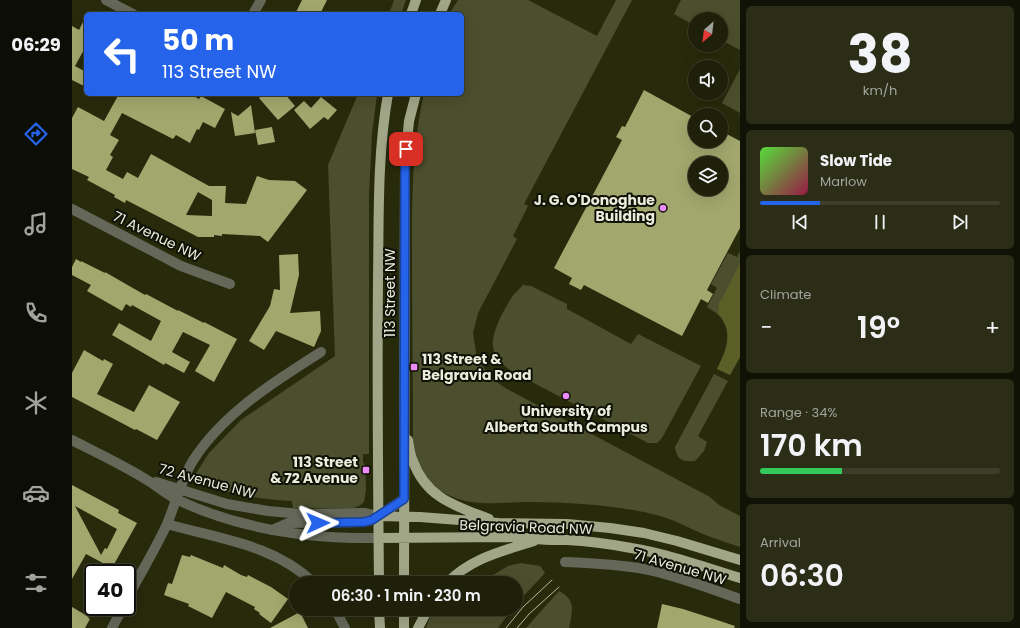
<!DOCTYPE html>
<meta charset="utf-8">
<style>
:root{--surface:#1e2009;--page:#2b2d17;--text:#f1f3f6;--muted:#a1a39c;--line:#3c3e2a;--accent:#2563eb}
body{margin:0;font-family:Poppins,sans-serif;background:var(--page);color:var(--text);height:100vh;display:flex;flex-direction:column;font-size:15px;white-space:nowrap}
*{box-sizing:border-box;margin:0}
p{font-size:13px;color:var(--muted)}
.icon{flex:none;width:22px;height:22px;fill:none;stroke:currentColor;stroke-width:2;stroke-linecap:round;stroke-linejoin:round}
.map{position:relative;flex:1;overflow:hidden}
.panel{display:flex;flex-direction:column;gap:6px;padding:6px;background:#101205;width:280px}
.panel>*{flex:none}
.guide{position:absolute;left:12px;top:12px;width:380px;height:84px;border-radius:6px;box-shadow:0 4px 16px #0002,0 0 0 1px var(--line);background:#2563eb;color:#fff;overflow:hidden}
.needle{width:26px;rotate:208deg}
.controls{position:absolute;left:616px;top:12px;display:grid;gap:8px}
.controls a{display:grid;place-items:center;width:40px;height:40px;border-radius:50%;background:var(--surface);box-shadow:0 4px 16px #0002,0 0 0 1px var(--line);font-size:20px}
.speed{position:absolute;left:12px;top:564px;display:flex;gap:8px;font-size:20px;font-weight:700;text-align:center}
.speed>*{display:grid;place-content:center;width:52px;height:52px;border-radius:50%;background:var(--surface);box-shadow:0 4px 16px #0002,0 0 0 1px var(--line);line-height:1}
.speed .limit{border:2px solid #111;border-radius:6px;background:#fff;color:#111}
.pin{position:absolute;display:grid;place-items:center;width:34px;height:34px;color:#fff;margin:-17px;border-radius:8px;box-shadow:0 2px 6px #0006}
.me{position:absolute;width:44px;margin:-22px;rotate:89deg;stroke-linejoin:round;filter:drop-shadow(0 0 3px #0008)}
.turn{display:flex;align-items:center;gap:14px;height:84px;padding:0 12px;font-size:18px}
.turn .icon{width:52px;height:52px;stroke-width:2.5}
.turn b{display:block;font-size:28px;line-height:34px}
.big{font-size:30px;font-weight:600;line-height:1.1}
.panel .widget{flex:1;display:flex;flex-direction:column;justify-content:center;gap:6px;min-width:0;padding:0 14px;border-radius:6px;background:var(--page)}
.panel .dial{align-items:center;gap:0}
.dial b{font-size:52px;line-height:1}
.song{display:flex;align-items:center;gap:12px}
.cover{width:48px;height:48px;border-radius:6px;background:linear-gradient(135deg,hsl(110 70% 55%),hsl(340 70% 35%))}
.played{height:4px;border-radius:2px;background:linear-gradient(90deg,var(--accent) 25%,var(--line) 25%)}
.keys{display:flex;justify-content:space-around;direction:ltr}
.heat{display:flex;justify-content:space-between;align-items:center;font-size:22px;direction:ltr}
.charge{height:6px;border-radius:3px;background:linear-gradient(90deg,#34c759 34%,var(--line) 0)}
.trip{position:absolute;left:217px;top:576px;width:234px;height:40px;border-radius:20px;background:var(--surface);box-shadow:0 4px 16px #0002,0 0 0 1px var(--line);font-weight:600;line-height:40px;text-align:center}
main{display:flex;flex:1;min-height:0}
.menu{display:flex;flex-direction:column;width:72px;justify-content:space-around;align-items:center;background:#0c0d04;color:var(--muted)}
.menu .icon{width:28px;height:28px}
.menu .current{color:var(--accent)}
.menu b{font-size:18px;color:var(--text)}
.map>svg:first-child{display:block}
.green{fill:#4c4f2d}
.forest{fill:#5a5e27}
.building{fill:#a2a76e;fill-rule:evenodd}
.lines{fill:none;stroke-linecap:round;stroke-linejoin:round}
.minor{stroke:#656759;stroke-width:10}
.major{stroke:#a2a689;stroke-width:10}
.tram{stroke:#b7baa4;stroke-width:1}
.route-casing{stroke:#184099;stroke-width:10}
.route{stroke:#2563eb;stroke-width:7}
.poi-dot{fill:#ed8cf9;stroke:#101106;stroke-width:1.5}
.labels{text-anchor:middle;stroke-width:4;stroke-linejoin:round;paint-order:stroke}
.poi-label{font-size:14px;font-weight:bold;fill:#eaeddb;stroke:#101106;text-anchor:end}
.street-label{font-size:14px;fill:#eaeddb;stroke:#101106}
</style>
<main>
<nav class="menu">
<b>06:29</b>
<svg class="icon current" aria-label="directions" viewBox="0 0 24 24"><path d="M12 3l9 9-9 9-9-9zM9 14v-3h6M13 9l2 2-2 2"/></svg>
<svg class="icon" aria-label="music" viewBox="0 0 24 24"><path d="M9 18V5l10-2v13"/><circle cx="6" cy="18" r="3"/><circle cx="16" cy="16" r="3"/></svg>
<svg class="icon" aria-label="phone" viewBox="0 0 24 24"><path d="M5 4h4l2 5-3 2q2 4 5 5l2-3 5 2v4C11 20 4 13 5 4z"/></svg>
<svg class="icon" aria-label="climate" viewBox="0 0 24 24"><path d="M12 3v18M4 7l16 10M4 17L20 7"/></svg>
<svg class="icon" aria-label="car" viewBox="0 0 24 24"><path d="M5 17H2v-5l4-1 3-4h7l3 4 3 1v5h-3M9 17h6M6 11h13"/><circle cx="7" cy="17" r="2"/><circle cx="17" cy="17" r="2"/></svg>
<svg class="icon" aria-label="filters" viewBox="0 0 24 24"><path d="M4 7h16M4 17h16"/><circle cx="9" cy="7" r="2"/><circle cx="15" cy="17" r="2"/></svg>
</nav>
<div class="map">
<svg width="668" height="628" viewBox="0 0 668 628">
<rect width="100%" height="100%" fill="#282a0c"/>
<path class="green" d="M322 0H334L329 14H317Z
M386 0H456L525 36 544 0H560L452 204 456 206 441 236 445 239 406 313 401 333 405 358 420 379 435 389 638 497 647 505 668 516V547C653 542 637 537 622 530 615 527 608 523 600 520 576 511 549 508 523 505 501 503 478 502 456 502 432 502 404 507 381 497 357 488 349 469 341 447 341 382 340 317 340 252 340 199 340 145 352 94H390V14H377Z
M609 0H668V50L649 40V19H623V26L602 14Z
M668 69V113L650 103Z
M286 94H305L300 134 297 195V454H291V463L293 464 294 489 292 502 287 506 281 508H221L220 501C188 500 158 493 128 484L126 480 121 478 137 453 169 420 263 356 256 165Z
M668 251V357L658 375 645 369C652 355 661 336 652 321 648 315 641 311 635 307L645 288 639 284 656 253 665 257Z
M451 285 459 286 495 304V309L559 344 566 334 629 366 590 438 585 443H576L441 372C434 367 426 362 423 354 415 338 431 311 440 297 443 292 448 289 451 285Z
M642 374 656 381 626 436 635 442 632 451 623 461C610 462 605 460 603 447Z
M449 563 468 566 473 573 444 604V583H408L436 566Z
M487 591C505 600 500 612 497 628H454Z
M362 609H440L426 628H354L358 617Z"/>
<path class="forest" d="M668 263V357L658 375 645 369C655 349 662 332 646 314L647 302 651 297Z"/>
<path class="building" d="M230 0H255L248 14H223Z
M14 16V46L3 66 14 72V87L0 80V26L7 30Z
M572 90 623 118V141H649V131L668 141V228L635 290 641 294 636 303 629 299 610 336 512 285 509 290 497 284 500 278 482 268 550 140 544 137 550 126 553 127ZM623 163H649V189H623Z
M47 94H118L127 99 129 96 153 109 143 128 131 122 127 130 125 129 118 143 104 135 101 139 50 113 38 135 47 140 38 155 41 157 34 170 51 179 55 172 66 178 79 154 137 186H154L153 203 174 204 185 176 197 180 223 181 235 190 196 242 188 236 150 234V236L142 235V237H126L54 200 53 203 42 197 43 195 15 180 17 177 0 169V118L6 107 32 121ZM126 192 140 200V216L114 215Z
M192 94H213L223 106 206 120 187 98Z
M249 97 265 110 256 120 252 117 238 129 222 110 232 101 239 108Z
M179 105 183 133 163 136 159 112 166 116Z
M200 127 203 142 186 145 183 130Z
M226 254 227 275 218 313 248 311 249 331 242 347 204 331 192 350 177 341 198 306 202 289 208 290 207 255Z
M4 259 9 262V261L33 273V272L73 295 74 294 106 311V310L132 323V322L165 339 142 382 123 371 138 345 111 332 100 352 118 362 112 373 93 363 92 365 40 335 47 323 79 341 89 321 60 305 59 307 54 304 50 311 15 291 19 285 0 275V267Z
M12 350 31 361 32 359 41 364 25 394 62 412 77 385 108 402 85 440 64 429 63 430 0 397V373Z
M0 485 47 510 46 513 65 523 40 568 14 554 0 579ZM3 506 45 529 35 549 33 548 29 555Z
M110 555 118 557 119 555 151 568 152 565 169 575 175 577 176 575 199 587 216 599 199 623 187 614 188 613 182 609 183 607 154 592 140 618 116 606 117 604 92 595 96 583 100 584Z
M590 604 611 609 642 619 663 626 662 628H585Z
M0 607 17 617 16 618 18 619 13 628H0Z
M228 612 236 628H198Z"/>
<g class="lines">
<path class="minor" d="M34 0 61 14
M181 14 189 0
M0 209 109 266 158 284
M0 440C25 453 51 465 75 480 85 486 95 495 106 500 169 530 238 539 307 538
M84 482 155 504 196 511 229 514 292 513 307 516
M95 524C147 539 201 544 242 583
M200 530 216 523 292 522 300 520 307 516
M493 562C519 563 545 564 572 569 604 575 636 588 668 599
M55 599C68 574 83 550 95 524 104 503 109 479 122 459 152 413 203 381 249 352
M263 609 273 628
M40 628 51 607"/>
<path class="major" d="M339 14 344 0
M368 14 374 0
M336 440C337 447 338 455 341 461 354 498 384 506 417 519
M307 516 348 517 426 523 495 524 538 528 572 533 605 541 668 560
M307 516 332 499
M307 538 446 537C463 540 478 540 495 540 516 541 538 544 559 548 596 554 632 567 668 578
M307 583C306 482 305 382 306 281 307 218 305 156 316 94
M332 583 333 163 337 121 344 94
M375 583C399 558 431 551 462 541
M307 609 308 628
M332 609V628
M346 628 356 609"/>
<path class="tram" d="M434 628 451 607 480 580
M445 628 457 614 487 587"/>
</g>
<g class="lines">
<defs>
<path id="route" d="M246 523 292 522 300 520 332 499 333 163 334 149"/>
</defs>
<use href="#route" class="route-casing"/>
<use href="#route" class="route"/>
</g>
<g class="poi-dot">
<circle cx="591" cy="208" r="4"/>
<rect x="338" y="363" width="8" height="8" rx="2"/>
<circle cx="494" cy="396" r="4"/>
<rect x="290" y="466" width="8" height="8" rx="2"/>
</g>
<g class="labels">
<g class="poi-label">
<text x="583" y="205">J. G. O'Donoghue<tspan x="583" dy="16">Building</tspan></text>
<text x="350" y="364" text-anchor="start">113 Street &amp;<tspan x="350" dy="16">Belgravia Road</tspan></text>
<text x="494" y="416" text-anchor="middle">University of<tspan x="494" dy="16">Alberta South Campus</tspan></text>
<text x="286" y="467">113 Street<tspan x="286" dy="16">&amp; 72 Avenue</tspan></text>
</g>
<g class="street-label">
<text transform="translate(85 236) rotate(26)" y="5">71 Avenue NW</text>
<text transform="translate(318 293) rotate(-90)" y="5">113 Street NW</text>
<text transform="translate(135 481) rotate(15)" y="5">72 Avenue NW</text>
<text transform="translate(454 527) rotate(2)" y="5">Belgravia Road NW</text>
<text transform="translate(608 567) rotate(16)" y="5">71 Avenue NW</text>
</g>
</g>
</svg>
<div class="controls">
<a><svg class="needle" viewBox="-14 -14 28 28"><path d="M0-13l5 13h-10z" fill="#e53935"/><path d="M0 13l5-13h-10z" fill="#a1a39c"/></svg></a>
<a><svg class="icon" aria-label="sound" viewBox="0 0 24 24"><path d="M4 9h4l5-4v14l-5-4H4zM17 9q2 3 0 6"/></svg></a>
<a><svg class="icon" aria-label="search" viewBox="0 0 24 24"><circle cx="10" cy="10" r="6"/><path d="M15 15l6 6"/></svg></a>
<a><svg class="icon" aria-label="layers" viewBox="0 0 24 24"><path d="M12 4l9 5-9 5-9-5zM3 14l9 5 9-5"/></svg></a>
</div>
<div class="speed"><div class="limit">40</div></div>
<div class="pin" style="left:334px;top:149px;background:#d93025"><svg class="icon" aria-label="arrive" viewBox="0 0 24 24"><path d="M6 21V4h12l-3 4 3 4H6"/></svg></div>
<svg class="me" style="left:246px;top:523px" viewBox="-20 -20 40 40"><path d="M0-17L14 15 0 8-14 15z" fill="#2563eb" stroke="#fff" stroke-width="4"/></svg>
<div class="trip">06:30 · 1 min · 230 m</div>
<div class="guide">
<div class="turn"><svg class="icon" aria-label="left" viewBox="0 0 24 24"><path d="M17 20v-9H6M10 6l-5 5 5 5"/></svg><div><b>50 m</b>113 Street NW</div></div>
</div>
</div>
<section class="panel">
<div class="widget dial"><b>38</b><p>km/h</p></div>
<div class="widget">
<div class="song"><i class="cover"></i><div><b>Slow Tide</b><p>Marlow</p></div></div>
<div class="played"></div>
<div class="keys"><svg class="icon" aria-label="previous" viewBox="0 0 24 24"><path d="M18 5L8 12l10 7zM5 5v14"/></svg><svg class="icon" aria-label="pause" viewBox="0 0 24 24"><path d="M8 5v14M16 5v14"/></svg><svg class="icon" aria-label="next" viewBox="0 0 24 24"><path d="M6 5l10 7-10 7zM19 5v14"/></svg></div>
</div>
<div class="widget"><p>Climate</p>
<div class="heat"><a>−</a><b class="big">19°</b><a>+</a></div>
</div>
<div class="widget"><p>Range · 34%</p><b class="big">170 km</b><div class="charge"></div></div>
<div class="widget"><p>Arrival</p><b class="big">06:30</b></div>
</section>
</main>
